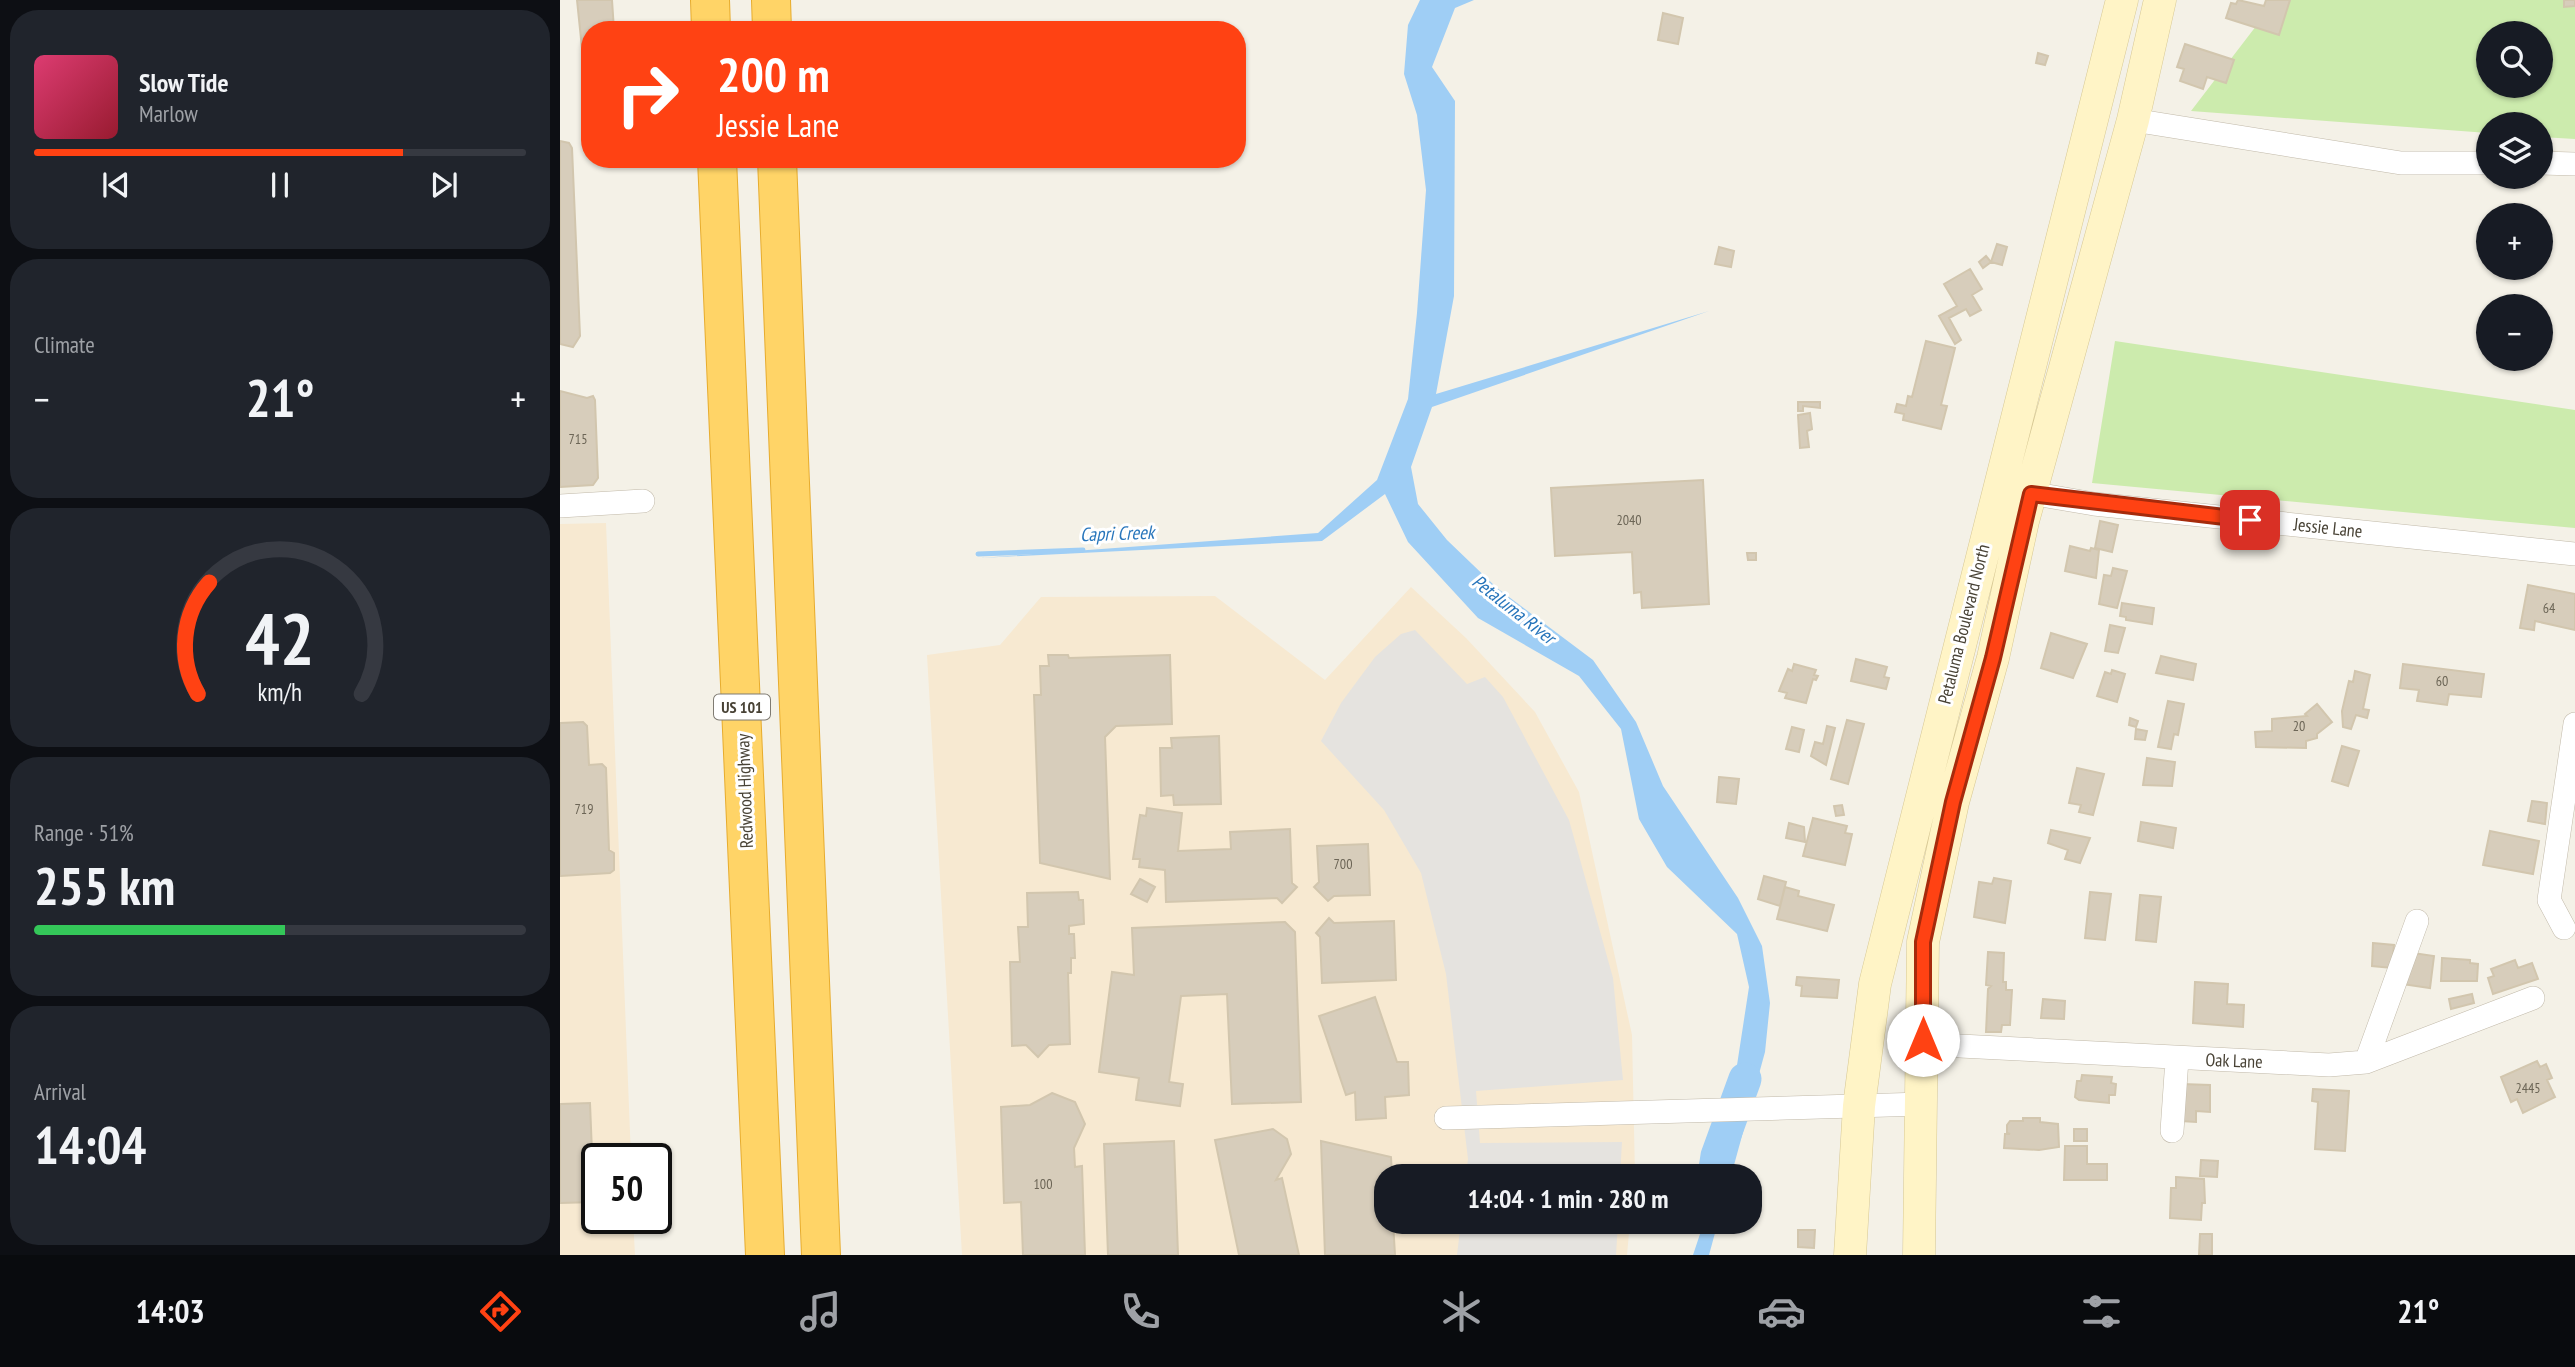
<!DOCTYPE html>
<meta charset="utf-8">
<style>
:root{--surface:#171b24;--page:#20242c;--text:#f1f3f6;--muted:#9ea1a6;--line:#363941;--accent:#ff4213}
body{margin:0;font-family:"PT Sans Narrow",sans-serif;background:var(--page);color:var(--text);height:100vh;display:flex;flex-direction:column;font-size:26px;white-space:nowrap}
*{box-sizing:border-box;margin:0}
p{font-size:23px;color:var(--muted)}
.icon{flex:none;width:38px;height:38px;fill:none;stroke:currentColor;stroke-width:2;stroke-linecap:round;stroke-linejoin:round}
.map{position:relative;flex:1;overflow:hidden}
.drawer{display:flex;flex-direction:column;gap:10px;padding:10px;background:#0d0f14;width:560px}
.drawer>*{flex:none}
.hud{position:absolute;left:21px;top:21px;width:665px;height:147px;border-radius:28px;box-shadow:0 2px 5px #0004;background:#ff4213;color:#fff;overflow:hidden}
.controls{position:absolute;left:1916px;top:21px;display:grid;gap:14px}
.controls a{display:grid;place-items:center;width:77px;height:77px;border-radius:50%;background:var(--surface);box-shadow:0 2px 5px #0004;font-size:35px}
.speed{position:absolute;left:21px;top:1143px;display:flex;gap:14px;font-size:35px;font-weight:700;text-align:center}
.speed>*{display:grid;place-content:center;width:91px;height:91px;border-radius:50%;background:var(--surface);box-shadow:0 2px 5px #0004;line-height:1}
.speed .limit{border:4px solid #111;border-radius:10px;background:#fff;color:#111}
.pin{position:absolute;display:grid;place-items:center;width:60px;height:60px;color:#fff;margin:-30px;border-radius:14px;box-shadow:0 4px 10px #0006}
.me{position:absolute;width:77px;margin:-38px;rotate:0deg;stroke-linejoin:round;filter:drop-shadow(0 0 5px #0008)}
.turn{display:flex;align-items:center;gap:24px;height:147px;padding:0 21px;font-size:32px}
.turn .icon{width:91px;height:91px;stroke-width:2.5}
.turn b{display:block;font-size:49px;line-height:60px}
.big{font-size:52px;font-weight:700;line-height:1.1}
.drawer .widget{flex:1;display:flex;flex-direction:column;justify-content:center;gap:10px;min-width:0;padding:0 24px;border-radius:28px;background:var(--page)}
.drawer .dial{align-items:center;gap:0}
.dial svg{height:182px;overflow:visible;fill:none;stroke:var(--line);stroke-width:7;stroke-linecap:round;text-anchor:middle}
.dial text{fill:var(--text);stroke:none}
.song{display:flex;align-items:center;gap:21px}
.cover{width:84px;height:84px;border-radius:10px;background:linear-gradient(135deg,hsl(340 70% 55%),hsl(350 70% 35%))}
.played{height:7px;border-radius:4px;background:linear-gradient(90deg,var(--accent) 75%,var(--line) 75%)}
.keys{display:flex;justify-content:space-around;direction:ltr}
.heat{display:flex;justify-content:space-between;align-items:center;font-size:38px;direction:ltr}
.charge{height:10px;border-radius:5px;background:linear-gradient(90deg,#34c759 51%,var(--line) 0)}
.trip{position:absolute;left:814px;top:1164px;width:388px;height:70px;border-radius:28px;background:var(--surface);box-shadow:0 2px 5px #0004;font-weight:700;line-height:70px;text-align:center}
.tabs{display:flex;height:112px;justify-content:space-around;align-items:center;background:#090b0e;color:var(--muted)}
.tabs .icon{width:49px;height:49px}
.tabs .selected{color:var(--accent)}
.tabs b{font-size:32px;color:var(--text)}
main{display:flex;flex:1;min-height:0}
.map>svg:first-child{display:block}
.commercial{fill:#f7e9d1}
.green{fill:#ccebad;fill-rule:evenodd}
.parking{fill:#e5e3df}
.water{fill:#9fcef5}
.pier{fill:#f4f1e7}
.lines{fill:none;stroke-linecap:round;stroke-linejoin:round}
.stream{stroke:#9fcef5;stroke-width:5}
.river{stroke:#9fcef5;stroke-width:33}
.building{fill:#d7cdbb;stroke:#d2c6ae;stroke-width:2}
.minor-casing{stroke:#c1b9a9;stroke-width:24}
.secondary-casing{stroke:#d7c894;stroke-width:33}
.motorway-casing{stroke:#e7ac2e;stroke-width:40}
.minor{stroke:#fff;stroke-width:23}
.secondary{stroke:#fff4c6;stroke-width:32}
.motorway{stroke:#ffd467;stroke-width:38}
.route-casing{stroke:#a62b0c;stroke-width:18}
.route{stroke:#ff4213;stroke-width:12}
.labels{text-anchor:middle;stroke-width:6;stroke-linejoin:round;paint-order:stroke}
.number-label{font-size:14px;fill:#6c6556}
.shield{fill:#fff;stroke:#7f7b72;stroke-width:2}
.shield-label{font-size:16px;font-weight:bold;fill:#484235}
.street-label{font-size:18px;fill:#484235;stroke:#fff}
.water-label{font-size:19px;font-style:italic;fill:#2775bb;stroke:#fff}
</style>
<main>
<section class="drawer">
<div class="widget">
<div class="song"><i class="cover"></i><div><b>Slow Tide</b><p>Marlow</p></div></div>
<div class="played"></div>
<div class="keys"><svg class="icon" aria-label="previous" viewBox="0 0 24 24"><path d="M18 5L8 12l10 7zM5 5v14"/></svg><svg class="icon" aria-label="pause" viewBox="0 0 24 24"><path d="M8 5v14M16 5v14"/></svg><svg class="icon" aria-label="next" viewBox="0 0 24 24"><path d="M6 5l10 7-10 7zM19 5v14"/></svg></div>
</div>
<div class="widget"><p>Climate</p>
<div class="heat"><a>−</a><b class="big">21°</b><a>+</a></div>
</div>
<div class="widget dial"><svg viewBox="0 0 100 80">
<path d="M14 69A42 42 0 1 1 86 69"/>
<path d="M14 69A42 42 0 0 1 19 20" stroke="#ff4213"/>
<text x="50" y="56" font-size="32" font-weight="700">42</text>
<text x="50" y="72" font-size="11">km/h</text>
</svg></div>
<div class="widget"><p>Range · 51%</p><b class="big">255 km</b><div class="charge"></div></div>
<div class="widget"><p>Arrival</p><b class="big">14:04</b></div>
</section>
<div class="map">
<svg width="2015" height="1255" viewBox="0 0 2015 1255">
<rect width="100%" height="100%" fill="#f4f1e7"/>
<path class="commercial" d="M46 523 71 1158H37V1218H73L75 1255H0V524Z
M851 587 906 638 975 712 1019 792 1072 1035 1075 1176H826V1222H1070L1067 1255H402L367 655 440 645 481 597 655 596 765 680Z"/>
<path class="green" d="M1716 0H2015V139L1981 137V124H1928V133L1631 111ZM1928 33H1981V86H1928Z
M1555 341 2015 410V528L1532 483Z"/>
<path class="parking" d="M855 630 907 684 925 677 943 697 1009 820 1053 978 1063 1080 916 1091 920 1143 1062 1142 1060 1176H906L908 1159 886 974 861 873 824 810 761 741 781 703 815 657 841 634Z
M901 1222H1058L1056 1255H897Z"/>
<path class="water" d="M860 0H914L895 8 872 67 895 101 894 296 876 394 1149 311 872 407 851 467 858 504 887 540 937 588 1033 660 1076 722 1103 786 1178 898 1202 946 1210 1003 1205 1052 1171 1176H1160L1189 987 1177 934 1107 867 1079 819 1061 729 1019 676 918 618 848 542 825 494 762 541 420 558 758 533 817 480 848 399 857 313 866 190 857 115 844 74 848 25Z
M1144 1222H1158L1149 1255H1133Z"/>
<path class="pier" d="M1201 1081 1188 1128 1165 1129 1172 1082Z"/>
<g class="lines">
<path class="stream" d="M418 554 523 550"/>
<path class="river" d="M1154 1176 1157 1156 1185 1079"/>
</g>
<path class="building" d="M17 0H52L54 30H30V68H24Z
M1678 0 1704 6 1706 0H1730L1719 35 1666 18 1671 3 1676 4Z
M2004 0H2015V6L2004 7Z
M1103 13 1123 18 1118 44 1098 40Z
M1625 44 1674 60 1666 83 1647 77 1643 89 1620 81 1624 69 1617 67Z
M1478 53 1488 56 1485 65 1476 63Z
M0 141 9 143 12 148 20 336 13 347 0 344Z
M1437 244 1447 247 1442 265 1431 262Z
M1159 247 1174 251 1171 267 1155 264Z
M1426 256 1431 262 1423 268 1419 262Z
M1410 269 1422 289 1412 295 1421 310 1410 316 1406 309 1389 318 1401 340 1395 344 1379 316 1397 306 1384 284Z
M1366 341 1395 348 1381 405 1387 406 1381 429 1343 420 1344 414 1335 412 1337 404 1346 406 1348 396 1352 397Z
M0 391 27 398 33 396 35 400 38 478 33 485 0 487Z
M1238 402H1260V408L1243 406V411H1238Z
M1250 413 1252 429 1247 431 1249 447 1240 448 1238 415Z
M1143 480 1149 604 1082 608 1081 592 1074 593 1072 552 995 556 991 488Z
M1540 521 1558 525 1552 552 1535 548Z
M1510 546 1530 551 1531 548 1539 550 1536 578 1505 571Z
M1187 553H1196V560H1188Z
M1553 568 1567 571 1557 608 1539 604 1544 575 1551 576Z
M1968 585 2015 594V630L1975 621 1974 630 1960 628Z
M1562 603 1594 608 1592 624 1566 620V617L1560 616Z
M1550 625 1565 628 1558 653 1545 651Z
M1491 633 1527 644 1513 678 1481 668Z
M488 655H508L509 658 610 655 612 724 556 726 545 737 550 879 480 863 474 695H481L480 666H489Z
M1601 656 1636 664 1633 680 1596 673Z
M1296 659 1327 667 1324 677 1329 678 1326 689 1291 681Z
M1234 664 1256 670 1254 675 1258 676 1256 680 1253 679 1246 703 1225 698 1227 693 1219 691 1228 669 1232 671Z
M1843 664 1924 674 1921 697 1889 694 1887 705 1857 701 1859 690 1840 688Z
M1552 670 1565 674 1557 702 1537 696 1545 672 1551 674Z
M1795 671 1810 675 1803 709 1809 710 1807 718 1796 715 1791 729 1783 727 1782 711 1789 681 1793 682Z
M1608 701 1624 704 1618 735 1614 734 1611 749 1598 747Z
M1757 704 1772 722 1757 734V738L1746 741V748L1696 747 1695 732 1712 731V719L1747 716 1745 714Z
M1570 718 1578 721 1576 727 1569 725Z
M1287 720 1304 724 1288 784 1271 779Z
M23 722 27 726 29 765 42 764 46 768 49 850 54 853V870L50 873 0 876V723Z
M1267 726 1275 728 1266 765 1251 756 1255 742 1263 744Z
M1232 727 1244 730 1239 752 1226 749Z
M1576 729 1587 731 1585 740 1575 739Z
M659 736 661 804 614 805 613 795 601 796 600 748H612L611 738Z
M1782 746 1799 751 1788 786 1772 781Z
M1587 758 1615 762 1612 786 1583 785Z
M1517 768 1544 774 1533 815 1519 812 1521 805 1509 803Z
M1159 777 1179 779 1176 804 1157 802Z
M1972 801 1987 803 1985 824 1968 821Z
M1282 805 1284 815 1276 816 1274 806Z
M587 808 622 813 618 851 671 849 670 832 730 829 732 883 737 887 722 903 717 898 606 902 605 870 579 867 580 859H573L580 815 586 816Z
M1253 818 1287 826 1285 833 1292 834 1285 865 1243 856Z
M1581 822 1616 828 1613 848 1578 841Z
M1229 823 1244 827 1245 842 1226 838Z
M1491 830 1530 838 1520 863 1505 859 1508 850 1488 843Z
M1930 831 1979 841 1973 874 1923 865Z
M808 844 810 895 774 896 768 901 754 887 759 882 757 846Z
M1204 876 1226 882 1220 906 1198 899Z
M1434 878 1451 881 1445 923 1414 917 1419 882 1432 884Z
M580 879 595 887 587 902 571 894Z
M1225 887 1239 891 1238 896 1274 905 1267 931 1217 919Z
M518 892 519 900H523L524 924 509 926V934H514L515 958H511V973H508L510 1044 489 1045 478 1057 466 1045 452 1046 450 962H460L458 927H468L467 893Z
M1530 892 1551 894 1545 940 1525 938Z
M1580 895 1601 897 1596 942 1576 940Z
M769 918 774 923 834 921 836 980 762 983 760 937 756 933Z
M725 922 735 932 741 1102 672 1104 667 994 621 996 609 1082 623 1084 620 1106 576 1100 579 1078 539 1072 552 972 574 975 572 928Z
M1813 943 1834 945 1832 968 1812 966Z
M1428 952 1444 953 1443 982H1446V990H1452L1450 1025H1442L1441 1032H1426L1428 989 1431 986 1426 985Z
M1853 953 1874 956 1870 988 1842 984Z
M1882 958 1910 960V963L1918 964 1917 981H1881Z
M1955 960 1958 968 1972 963 1978 979 1933 994 1928 978 1934 976 1931 969Z
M1237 977 1279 980 1277 998 1241 996 1242 986 1236 985Z
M1635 982 1668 984 1667 1004 1684 1005 1683 1027 1633 1023Z
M1912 994 1914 1003 1891 1009 1889 999Z
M815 997 837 1062H848L849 1095 825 1097 826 1118 796 1120 795 1092 786 1095 759 1016Z
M1483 999 1505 1001 1504 1019 1481 1018Z
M1977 1061 1980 1067 1986 1064 1992 1078 1987 1080 1995 1097 1963 1113 1957 1099 1951 1102 1941 1077Z
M1522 1075 1552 1077 1551 1083 1556 1084 1555 1095H1549V1103L1519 1100 1515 1097 1517 1081H1521Z
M1621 1084 1650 1085V1112L1636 1111V1122L1621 1121Z
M1753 1089 1789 1091 1785 1151 1755 1149 1758 1102 1752 1101Z
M492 1093 515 1102 525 1124 514 1148 515 1167 522 1166 525 1255H463L461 1202 444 1203 441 1107 470 1105Z
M30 1103 34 1202 0 1203V1104Z
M1463 1118H1480V1122L1498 1124 1499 1147 1479 1150 1444 1148 1445 1134H1450L1447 1133V1125L1450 1121H1463Z
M713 1129 727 1139 731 1154 716 1180 722 1178 739 1255H679L655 1140Z
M1514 1129H1527V1141H1514Z
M614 1141 618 1255H548L544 1144Z
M761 1141 831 1157 832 1176H826V1222H833L835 1255H765Z
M1505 1146H1527V1164H1547V1180H1504Z
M1641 1160 1658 1161 1657 1177 1640 1176Z
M1616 1177 1644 1179 1645 1203H1642L1641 1220 1610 1218 1611 1188H1616Z
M1238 1230H1255L1254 1248 1238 1247Z
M1640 1234H1652V1255H1639Z"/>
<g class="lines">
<defs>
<path id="minor" d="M1573 120 1841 163H1928
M1981 163 2015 164
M1458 491 1534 504 2015 554
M0 506 83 501
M2004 928 1989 900 2015 724
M1363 1040 1400 1046 1769 1065 1806 1062 1973 998
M1806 1062 1857 921
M886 1118 1363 1104
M1612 1131 1617 1059"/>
<path id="secondary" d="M1290 1255 1299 1106 1315 984 1562 0
M1359 1255 1363 942 1393 802 1433 658 1463 521 1573 120 1600 0"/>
<path id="motorway" d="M150 0 151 30
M211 0 212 30
M157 159 205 1255
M217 159 261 1255"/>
</defs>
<use href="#minor" class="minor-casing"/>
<use href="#secondary" class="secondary-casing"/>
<use href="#motorway" class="motorway-casing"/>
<use href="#minor" class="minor"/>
<use href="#secondary" class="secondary"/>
<use href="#motorway" class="motorway"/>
</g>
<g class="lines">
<defs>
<path id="route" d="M1363 1040V942L1393 802 1433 658 1471 494 1690 520"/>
</defs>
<use href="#route" class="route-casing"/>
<use href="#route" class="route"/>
</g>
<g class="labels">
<g class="number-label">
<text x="18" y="444">715</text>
<text x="1069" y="525">2040</text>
<text x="1989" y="613">64</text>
<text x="1882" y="686">60</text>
<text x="1739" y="731">20</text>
<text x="24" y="814">719</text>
<text x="783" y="869">700</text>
<text x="1968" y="1093">2445</text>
<text x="483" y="1189">100</text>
</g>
<rect class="shield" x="154" y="694.5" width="56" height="25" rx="5"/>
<g class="shield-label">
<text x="182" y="713">US 101</text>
</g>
<g class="street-label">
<text transform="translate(1768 528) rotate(6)" y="6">Jessie Lane</text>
<text transform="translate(1404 624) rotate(-76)" y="6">Petaluma Boulevard North</text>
<text transform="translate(185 791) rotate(-92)" y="6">Redwood Highway</text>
<text transform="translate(1674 1061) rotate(2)" y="6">Oak Lane</text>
</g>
<g class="water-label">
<text transform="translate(557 533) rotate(-2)" y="7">Capri Creek</text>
<text transform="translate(954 609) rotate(38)" y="7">Petaluma River</text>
</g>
</g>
</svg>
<div class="controls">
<a><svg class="icon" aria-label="search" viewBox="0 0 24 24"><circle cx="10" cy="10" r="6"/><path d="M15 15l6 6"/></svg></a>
<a><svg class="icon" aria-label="layers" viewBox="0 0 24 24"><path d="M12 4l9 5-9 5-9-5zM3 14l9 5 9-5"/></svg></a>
<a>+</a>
<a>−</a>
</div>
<div class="speed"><div class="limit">50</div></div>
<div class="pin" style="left:1690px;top:520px;background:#d93025"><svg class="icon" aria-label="arrive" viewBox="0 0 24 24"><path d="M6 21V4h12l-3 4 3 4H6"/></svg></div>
<svg class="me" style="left:1363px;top:1040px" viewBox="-20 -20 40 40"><circle r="19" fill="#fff"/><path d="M0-13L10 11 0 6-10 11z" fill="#ff4213"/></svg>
<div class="trip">14:04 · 1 min · 280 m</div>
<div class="hud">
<div class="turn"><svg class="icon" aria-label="right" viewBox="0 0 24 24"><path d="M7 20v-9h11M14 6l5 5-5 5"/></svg><div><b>200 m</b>Jessie Lane</div></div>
</div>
</div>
</main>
<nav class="tabs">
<b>14:03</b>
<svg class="icon selected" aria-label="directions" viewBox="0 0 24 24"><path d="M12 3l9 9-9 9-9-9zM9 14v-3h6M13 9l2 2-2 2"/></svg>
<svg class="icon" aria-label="music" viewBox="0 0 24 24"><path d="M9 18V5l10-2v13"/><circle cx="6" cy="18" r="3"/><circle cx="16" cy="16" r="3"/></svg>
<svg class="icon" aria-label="phone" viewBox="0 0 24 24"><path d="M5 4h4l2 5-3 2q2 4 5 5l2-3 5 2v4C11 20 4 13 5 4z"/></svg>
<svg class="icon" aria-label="climate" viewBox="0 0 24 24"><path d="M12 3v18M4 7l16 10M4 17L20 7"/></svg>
<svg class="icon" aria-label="car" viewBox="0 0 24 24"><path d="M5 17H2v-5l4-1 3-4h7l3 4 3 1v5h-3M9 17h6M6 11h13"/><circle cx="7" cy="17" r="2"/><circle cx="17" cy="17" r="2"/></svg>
<svg class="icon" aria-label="filters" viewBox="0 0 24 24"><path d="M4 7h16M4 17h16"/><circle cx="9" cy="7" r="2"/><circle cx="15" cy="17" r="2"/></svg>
<b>21°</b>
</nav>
